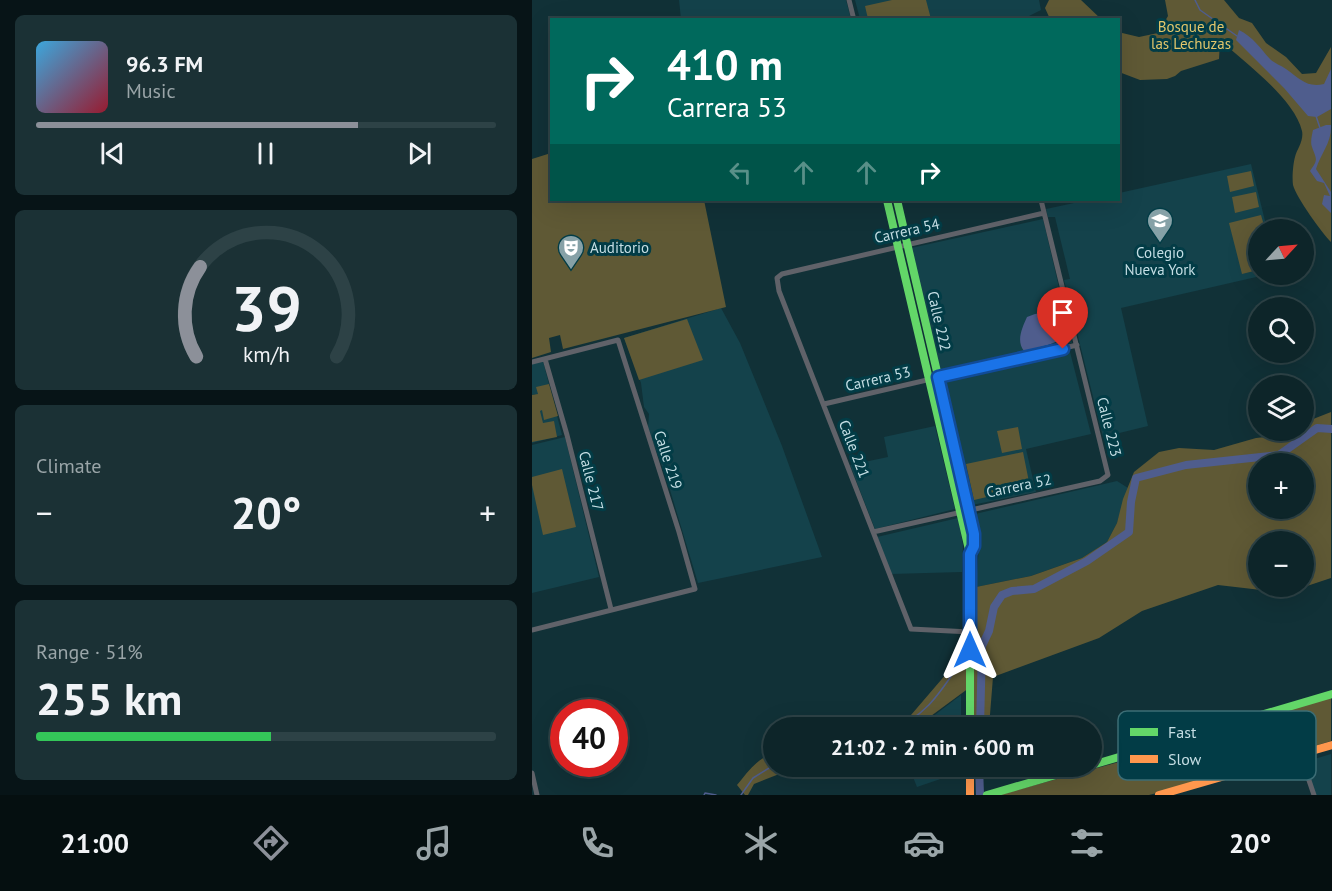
<!DOCTYPE html>
<meta charset="utf-8">
<style>
:root{--surface:#0d2529;--page:#1b3135;--text:#f1f3f6;--muted:#9aa5a8;--line:#2d4246;--accent:#8c9099}
body{margin:0;font-family:"PT Sans",sans-serif;background:var(--page);color:var(--text);height:100vh;display:flex;flex-direction:column;font-size:22px;white-space:nowrap}
*{box-sizing:border-box;margin:0}
p{font-size:20px;color:var(--muted)}
.icon{flex:none;width:33px;height:33px;fill:none;stroke:currentColor;stroke-width:2;stroke-linecap:round;stroke-linejoin:round}
.map{position:relative;flex:1;overflow:hidden}
.panel{display:flex;flex-direction:column;gap:15px;padding:15px;background:#071417;width:532px}
.panel>*{flex:none}
.guide{position:absolute;left:18px;top:18px;width:570px;height:183px;border-radius:0px;box-shadow:0 6px 24px #0002,0 0 0 2px var(--line);background:#00695c;color:#fff;overflow:hidden}
.needle{width:39px;rotate:64deg}
.controls{position:absolute;left:716px;top:219px;display:grid;gap:12px}
.controls a{display:grid;place-items:center;width:66px;height:66px;border-radius:50%;background:var(--surface);box-shadow:0 6px 24px #0002,0 0 0 2px var(--line);font-size:30px}
.speed{position:absolute;left:18px;top:699px;display:flex;gap:12px;font-size:30px;font-weight:700;text-align:center}
.speed>*{display:grid;place-content:center;width:78px;height:78px;border-radius:50%;background:var(--surface);box-shadow:0 6px 24px #0002,0 0 0 2px var(--line);line-height:1}
.speed .limit{border:9px solid #d22;background:#fff;color:#111}
.pin{position:absolute;display:grid;place-items:center;width:51px;height:51px;color:#fff;margin:-62px -26px;border-radius:50% 50% 50% 0;rotate:-45deg;box-shadow:0 0 6px #0007}
.pin .icon{rotate:45deg}
.me{position:absolute;width:66px;margin:-33px;rotate:0deg;stroke-linejoin:round;filter:drop-shadow(0 0 4px #0008)}
.turn{display:flex;align-items:center;gap:21px;height:126px;padding:0 18px;font-size:27px}
.turn .icon{width:78px;height:78px;stroke-width:2.5}
.turn b{display:block;font-size:42px;line-height:51px}
.lanes{display:flex;align-items:center;height:57px;padding:0 18px;background:#0003;justify-content:center;gap:30px;direction:ltr}
.lanes .off{opacity:.35}
.big{font-size:45px;font-weight:700;line-height:1.1}
.panel .widget{flex:1;display:flex;flex-direction:column;justify-content:center;gap:9px;min-width:0;padding:0 21px;border-radius:9px;background:var(--page)}
.panel .dial{align-items:center;gap:0}
.dial svg{height:156px;overflow:visible;fill:none;stroke:var(--line);stroke-width:7;stroke-linecap:round;text-anchor:middle}
.dial text{fill:var(--text);stroke:none}
.song{display:flex;align-items:center;gap:18px}
.cover{width:72px;height:72px;border-radius:9px;background:linear-gradient(135deg,hsl(200 70% 55%),hsl(350 70% 35%))}
.played{height:6px;border-radius:3px;background:linear-gradient(90deg,var(--accent) 70%,var(--line) 70%)}
.keys{display:flex;justify-content:space-around;direction:ltr}
.heat{display:flex;justify-content:space-between;align-items:center;font-size:33px;direction:ltr}
.charge{height:9px;border-radius:4px;background:linear-gradient(90deg,#34c759 51%,var(--line) 0)}
.trip{position:absolute;left:231px;top:717px;width:339px;height:60px;border-radius:30px;background:var(--surface);box-shadow:0 6px 24px #0002,0 0 0 2px var(--line);font-weight:700;line-height:60px;text-align:center}
.dock{display:flex;height:96px;justify-content:space-around;align-items:center;background:#050f10;color:var(--muted)}
.dock .icon{width:42px;height:42px}
.dock .active{color:var(--accent)}
.dock b{font-size:27px;color:var(--text)}
main{display:flex;flex:1;min-height:0}
.map>svg:first-child{display:block}
.built{fill:#14424b}
.green{fill:#5f5935;fill-rule:evenodd}
.water{fill:#4f5d8d}
.lines{fill:none;stroke-linecap:round;stroke-linejoin:round}
.stream{stroke:#4f5d8d;stroke-width:1.5}
.river{stroke:#4f5d8d;stroke-width:8}
.street{stroke:#606269;stroke-width:5}
.fast{stroke:#63d668;stroke-width:8}
.slow{stroke:#ff974d;stroke-width:8}
.route-casing{stroke:#114b97;stroke-width:15}
.route{stroke:#1a73e8;stroke-width:10}
.labels{text-anchor:middle;stroke-width:6;stroke-linejoin:round;paint-order:stroke}
.park-label{font-size:15px;fill:#e2c66b;stroke:#023c46}
.street-label{font-size:15px;fill:#c5dee4;stroke:#023c46}
.poi-label{font-size:15px;fill:#c5dee4;stroke:#023c46;text-anchor:start}
.key{fill:#023c46;stroke:#3c6d75;stroke-width:1.5}
.key-label{font-size:16px;fill:#c5dee4}
</style>
<main>
<section class="panel">
<div class="widget">
<div class="song"><i class="cover"></i><div><b>96.3 FM</b><p>Music</p></div></div>
<div class="played"></div>
<div class="keys"><svg class="icon" aria-label="previous" viewBox="0 0 24 24"><path d="M18 5L8 12l10 7zM5 5v14"/></svg><svg class="icon" aria-label="pause" viewBox="0 0 24 24"><path d="M8 5v14M16 5v14"/></svg><svg class="icon" aria-label="next" viewBox="0 0 24 24"><path d="M6 5l10 7-10 7zM19 5v14"/></svg></div>
</div>
<div class="widget dial"><svg viewBox="0 0 100 80">
<path d="M14 69A42 42 0 1 1 86 69"/>
<path d="M14 69A42 42 0 0 1 16 23" stroke="#8c9099"/>
<text x="50" y="56" font-size="32" font-weight="700">39</text>
<text x="50" y="72" font-size="11">km/h</text>
</svg></div>
<div class="widget"><p>Climate</p>
<div class="heat"><a>−</a><b class="big">20°</b><a>+</a></div>
</div>
<div class="widget"><p>Range · 51%</p><b class="big">255 km</b><div class="charge"></div></div>
</section>
<div class="map">
<svg width="800" height="795" viewBox="0 0 800 795">
<rect width="100%" height="100%" fill="#113137"/>
<path class="built" d="M147 0H314L319 19H149Z
M323 0H507L509 10 491 19H328Z
M719 164 735 229 726 230V274L733 275 589 308 616 426 571 437 532 280 538 279 523 217H516L514 209 556 200H586L587 193Z
M511 219 540 343 408 373 379 248Z
M189 308 208 343 250 446 290 557 166 583 135 480 116 428 117 414 112 407 109 383 92 338Z
M538 352 559 434 494 449 504 492 440 505 412 381Z
M11 361 30 435 0 443V396L4 394 0 395V364Z
M403 426 423 509 343 529 318 465 356 457 352 437Z
M33 437 67 577 0 593V445Z
M585 481 596 488 585 523 575 542 550 558 499 576 444 587 447 545 443 514Z
M426 518 431 545 430 572 359 574 345 537Z
M429 695V727H387Z
M799 754V795H784L772 762Z
M377 767H429V772L385 787Z"/>
<path class="green" d="M360 0H394L399 19H336L333 6Z
M517 0H549L569 19H518L513 8Z
M633 0H692L707 18 720 23 734 43 754 57 770 74 784 73 799 47V242C790 233 764 197 761 185 760 178 761 164 763 157 765 149 772 141 770 131 762 98 713 63 688 40L687 59 649 71 643 76 635 79 608 80 587 72 586 32 607 37 626 33 636 16Z
M19 153 20 200H172L194 307 31 349 28 335 17 338 19 352 0 358V159Z
M719 171 722 186 698 192 695 176Z
M724 192 727 207 703 213 700 197Z
M729 215 733 229 726 230V270L710 274 697 223Z
M155 319 171 360 107 380 92 338Z
M17 384 26 416 12 420 10 410 8 411 11 423 22 421 25 437 0 442V395L6 394 4 387Z
M799 412V578L754 593 686 585 610 611 567 638 461 677 457 727H442L441 685 384 727 333 728 379 715 427 659 442 638 444 587 499 576 550 558 575 542 585 523 591 499 602 472 627 452 647 448 682 450 724 438 752 435 758 431 771 430V423ZM726 464H771V508H726ZM726 542H771V586H726Z
M486 427 490 449 470 453 465 431Z
M491 452 498 487 442 500 434 464Z
M30 469 44 527 11 535 0 485V477Z
M799 697V741L636 790 617 795H467L627 751Z
M241 754 242 766 265 767 222 784 216 795H213L205 785C215 773 226 757 241 754Z"/>
<path class="water" d="M707 30C721 37 728 48 738 59 743 64 749 65 754 69 768 79 775 88 792 84L799 69V109L785 117 776 116 752 88 704 40Z
M794 125H799C800 142 789 153 784 169L799 192V213L790 204 792 195 798 196 792 183 785 181 778 171C787 159 784 159 780 147 778 142 780 135 781 130Z
M521 311C528 312 532 315 533 323 534 326 535 329 535 333 534 342 501 349 492 351 484 341 490 328 495 317L503 314Z"/>
<g class="lines">
<path class="stream" d="M663 0 668 10 705 36
M784 116 788 128
M358 728C393 720 411 688 430 660
M172 795 173 793 184 795
M209 795 221 778 242 765"/>
<path class="river" d="M448 728 450 646 457 631 462 607 470 595 480 591 502 589 555 561 597 532 599 502 604 478 654 465 747 455 785 428 800 429
M447 766 448 795"/>
<path class="street" d="M317 0 322 20
M13 359 35 435 79 609
M0 362 86 340 147 532 163 589 0 630
M292 404 545 345
M341 532 568 481 576 475 509 200
M438 632 379 629 247 291 245 278 250 274 512 213
M768 754 782 795
M0 773 5 795"/>
<path class="fast" d="M355 200 438 554V728
M365 200 437 509 442 537 438 554
M560 765 800 694
M455 795 555 766"/>
<path class="slow" d="M438 766V795
M627 795 800 745"/>
</g>
<g class="lines">
<defs>
<path id="route" d="M438 650V554L442 546V534L406 377 531 349"/>
</defs>
<use href="#route" class="route-casing"/>
<use href="#route" class="route"/>
</g>
<defs>
<symbol id="school-pin" viewBox="-11 -11 22 30"><path d="M0 17L-7.5 6A9.5 9.5 0 1 1 7.5 6Z" fill="#86a1a7" stroke="#023c46"/><path d="M0-5L7-2L0 1L-7-2ZM-4 1L0 2.5L4 1V4Q0 6-4 4Z" fill="#fff"/></symbol>
<symbol id="theatre-pin" viewBox="-11 -11 22 30"><path d="M0 17L-7.5 6A9.5 9.5 0 1 1 7.5 6Z" fill="#86a1a7" stroke="#023c46"/><path d="M-5-5.5Q0-4 5-5.5V0Q5 5 0 6Q-5 5-5 0ZM-3.3-2.5H-1v1.5H-3.3ZM1-2.5H3.3v1.5H1ZM-2.8 1Q0 5.5 2.8 1Z" fill="#fff"/></symbol>
</defs>
<g fill-rule="evenodd">
<use href="#school-pin" x="613" y="206" width="30" height="40"/>
<use href="#theatre-pin" x="24" y="233" width="30" height="40"/>
</g>
<g class="labels">
<g class="park-label">
<text x="659" y="32">Bosque de<tspan x="659" dy="17">las Lechuzas</tspan></text>
</g>
<g class="street-label">
<text transform="translate(375 231) rotate(-13)" y="5">Carrera 54</text>
<text transform="translate(407 321) rotate(77)" y="5">Calle 222</text>
<text transform="translate(346 379) rotate(-13)" y="5">Carrera 53</text>
<text transform="translate(577 427) rotate(76)" y="5">Calle 223</text>
<text transform="translate(322 449) rotate(69)" y="5">Calle 221</text>
<text transform="translate(136 460) rotate(72)" y="5">Calle 219</text>
<text transform="translate(59 481) rotate(76)" y="5">Calle 217</text>
<text transform="translate(487 486) rotate(-12)" y="5">Carrera 52</text>
</g>
<g class="poi-label">
<text x="58" y="253">Auditorio</text>
<text x="628" y="258" text-anchor="middle">Colegio<tspan x="628" dy="17">Nueva York</tspan></text>
</g>
</g>
<rect x="586" y="711" width="198" height="69" rx="9" class="key"/>
<rect x="598" y="728" width="28" height="8" fill="#63d668"/>
<rect x="598" y="755" width="28" height="8" fill="#ff974d"/>
<g class="key-label">
<text x="636" y="738">Fast</text>
<text x="636" y="765">Slow</text>
</g>
</svg>
<div class="controls">
<a><svg class="needle" viewBox="-14 -14 28 28"><path d="M0-13l5 13h-10z" fill="#e53935"/><path d="M0 13l5-13h-10z" fill="#9aa5a8"/></svg></a>
<a><svg class="icon" aria-label="search" viewBox="0 0 24 24"><circle cx="10" cy="10" r="6"/><path d="M15 15l6 6"/></svg></a>
<a><svg class="icon" aria-label="layers" viewBox="0 0 24 24"><path d="M12 4l9 5-9 5-9-5zM3 14l9 5 9-5"/></svg></a>
<a>+</a>
<a>−</a>
</div>
<div class="speed"><div class="limit">40</div></div>
<div class="pin" style="left:531px;top:349px;background:#d93025"><svg class="icon" aria-label="arrive" viewBox="0 0 24 24"><path d="M6 21V4h12l-3 4 3 4H6"/></svg></div>
<svg class="me" style="left:438px;top:650px" viewBox="-20 -20 40 40"><path d="M0-17L14 15 0 8-14 15z" fill="#1a73e8" stroke="#fff" stroke-width="4"/></svg>
<div class="trip">21:02 · 2 min · 600 m</div>
<div class="guide">
<div class="turn"><svg class="icon" aria-label="right" viewBox="0 0 24 24"><path d="M7 20v-9h11M14 6l5 5-5 5"/></svg><div><b>410 m</b>Carrera 53</div></div>
<div class="lanes"><svg class="icon off" aria-label="left" viewBox="0 0 24 24"><path d="M17 20v-9H6M10 6l-5 5 5 5"/></svg><svg class="icon off" aria-label="ahead" viewBox="0 0 24 24"><path d="M12 20V5M6 11l6-6 6 6"/></svg><svg class="icon off" aria-label="ahead" viewBox="0 0 24 24"><path d="M12 20V5M6 11l6-6 6 6"/></svg><svg class="icon" aria-label="right" viewBox="0 0 24 24"><path d="M7 20v-9h11M14 6l5 5-5 5"/></svg></div>
</div>
</div>
</main>
<nav class="dock">
<b>21:00</b>
<svg class="icon active" aria-label="directions" viewBox="0 0 24 24"><path d="M12 3l9 9-9 9-9-9zM9 14v-3h6M13 9l2 2-2 2"/></svg>
<svg class="icon" aria-label="music" viewBox="0 0 24 24"><path d="M9 18V5l10-2v13"/><circle cx="6" cy="18" r="3"/><circle cx="16" cy="16" r="3"/></svg>
<svg class="icon" aria-label="phone" viewBox="0 0 24 24"><path d="M5 4h4l2 5-3 2q2 4 5 5l2-3 5 2v4C11 20 4 13 5 4z"/></svg>
<svg class="icon" aria-label="climate" viewBox="0 0 24 24"><path d="M12 3v18M4 7l16 10M4 17L20 7"/></svg>
<svg class="icon" aria-label="car" viewBox="0 0 24 24"><path d="M5 17H2v-5l4-1 3-4h7l3 4 3 1v5h-3M9 17h6M6 11h13"/><circle cx="7" cy="17" r="2"/><circle cx="17" cy="17" r="2"/></svg>
<svg class="icon" aria-label="filters" viewBox="0 0 24 24"><path d="M4 7h16M4 17h16"/><circle cx="9" cy="7" r="2"/><circle cx="15" cy="17" r="2"/></svg>
<b>20°</b>
</nav>
